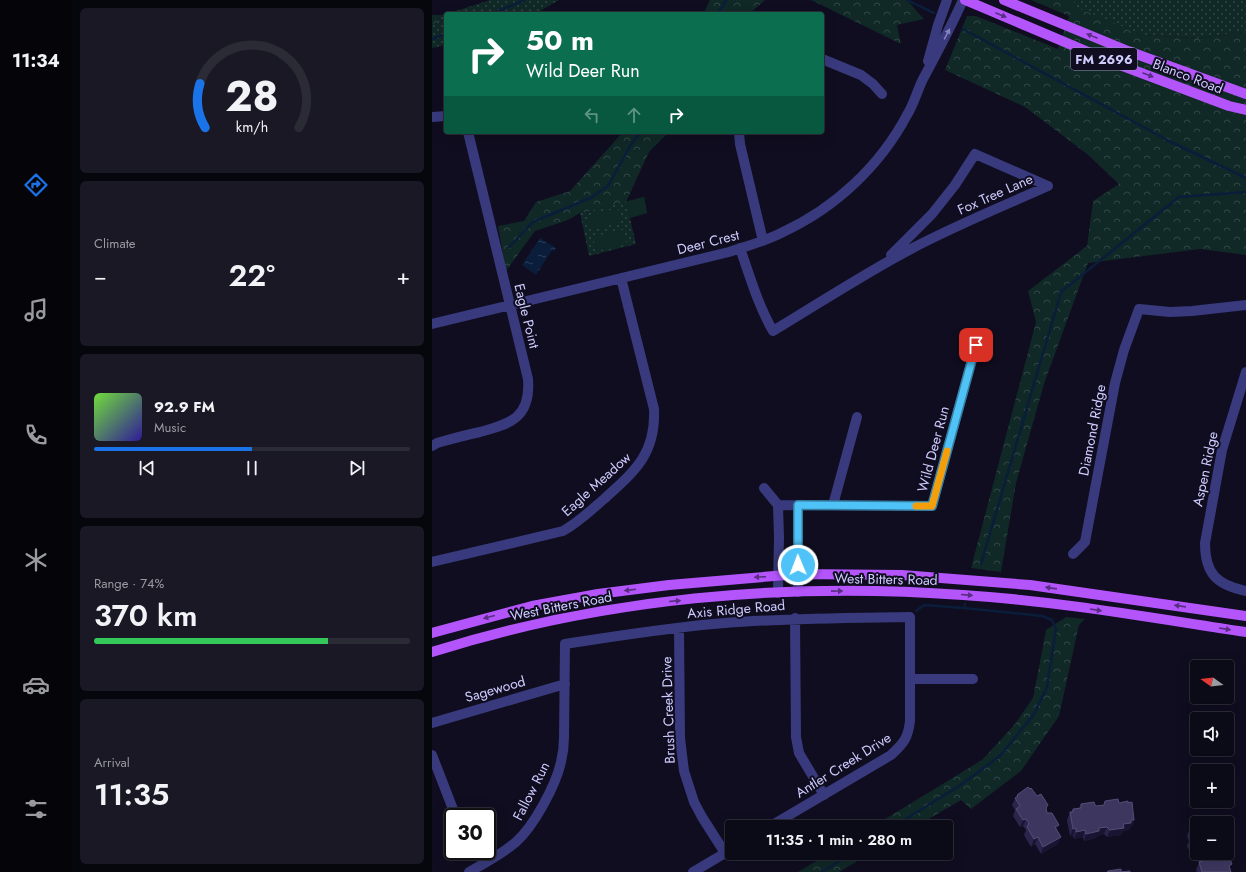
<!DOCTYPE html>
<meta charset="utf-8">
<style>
:root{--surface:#0b0a17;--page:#191824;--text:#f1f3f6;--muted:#9a9aa1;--line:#2b2b36;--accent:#1a73e8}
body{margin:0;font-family:Jost,sans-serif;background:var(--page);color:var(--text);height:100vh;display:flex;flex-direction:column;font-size:15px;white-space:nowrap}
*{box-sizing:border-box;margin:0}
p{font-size:13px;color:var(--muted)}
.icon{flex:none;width:22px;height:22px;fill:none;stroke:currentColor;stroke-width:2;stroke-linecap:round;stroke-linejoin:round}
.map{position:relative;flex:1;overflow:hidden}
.panel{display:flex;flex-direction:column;gap:8px;padding:8px;background:#06060d;width:360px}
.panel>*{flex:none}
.top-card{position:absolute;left:12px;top:12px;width:380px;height:122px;border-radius:4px;box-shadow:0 4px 16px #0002,0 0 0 1px var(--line);background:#0b6e4f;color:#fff;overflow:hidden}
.needle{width:26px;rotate:284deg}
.fabs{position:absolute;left:758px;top:660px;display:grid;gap:8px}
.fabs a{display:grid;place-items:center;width:44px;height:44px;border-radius:4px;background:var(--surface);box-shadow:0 4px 16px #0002,0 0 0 1px var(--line);font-size:20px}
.speed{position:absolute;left:12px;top:808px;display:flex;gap:8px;font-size:20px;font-weight:700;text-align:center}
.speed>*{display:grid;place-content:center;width:52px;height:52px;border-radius:50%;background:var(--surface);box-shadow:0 4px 16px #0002,0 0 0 1px var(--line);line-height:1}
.speed .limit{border:2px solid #111;border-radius:6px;background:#fff;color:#111}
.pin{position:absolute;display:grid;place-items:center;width:34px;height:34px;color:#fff;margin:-17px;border-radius:8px;box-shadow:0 2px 6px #0006}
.me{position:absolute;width:44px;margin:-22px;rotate:359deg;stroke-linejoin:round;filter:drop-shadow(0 0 3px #0008)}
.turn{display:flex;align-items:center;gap:14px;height:84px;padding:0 16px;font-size:18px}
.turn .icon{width:52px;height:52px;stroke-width:2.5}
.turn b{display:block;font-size:28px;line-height:34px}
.lanes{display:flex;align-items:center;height:38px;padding:0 16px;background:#0003;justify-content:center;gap:20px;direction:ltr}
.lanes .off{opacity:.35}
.big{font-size:30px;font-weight:600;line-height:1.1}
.panel .tile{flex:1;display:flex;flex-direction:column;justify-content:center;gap:6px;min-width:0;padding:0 14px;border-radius:6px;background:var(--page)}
.panel .dial{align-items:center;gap:0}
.dial svg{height:104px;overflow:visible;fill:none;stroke:var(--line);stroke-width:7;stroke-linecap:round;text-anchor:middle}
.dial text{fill:var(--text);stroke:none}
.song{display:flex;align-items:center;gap:12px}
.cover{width:48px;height:48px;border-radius:6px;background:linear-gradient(135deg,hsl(100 70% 55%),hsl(250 70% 35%))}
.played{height:4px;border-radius:2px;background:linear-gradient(90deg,var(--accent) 50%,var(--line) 50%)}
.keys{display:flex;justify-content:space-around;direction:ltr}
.heat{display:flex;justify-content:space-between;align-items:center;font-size:22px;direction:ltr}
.charge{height:6px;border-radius:3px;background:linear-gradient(90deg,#34c759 74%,var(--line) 0)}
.trip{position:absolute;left:293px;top:820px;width:228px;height:40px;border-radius:4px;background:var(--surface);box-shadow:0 4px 16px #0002,0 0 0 1px var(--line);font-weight:600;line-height:40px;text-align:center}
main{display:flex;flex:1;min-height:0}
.menu{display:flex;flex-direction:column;width:72px;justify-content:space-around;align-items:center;background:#040409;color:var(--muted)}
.menu .icon{width:28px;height:28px}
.menu .on{color:var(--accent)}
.menu b{font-size:18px;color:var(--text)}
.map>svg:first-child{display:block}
.green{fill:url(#green-dots)}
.forest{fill:url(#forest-crowns)}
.pitch{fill:#102826}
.water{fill:url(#water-ripples)}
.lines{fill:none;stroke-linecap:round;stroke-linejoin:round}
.stream{stroke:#0a1e3b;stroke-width:2.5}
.minor{stroke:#383a7d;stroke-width:10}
.major{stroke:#b455fc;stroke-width:10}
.wall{fill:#2b254c}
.shaded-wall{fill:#191432}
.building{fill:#3d375f;stroke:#544e78}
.oneway{fill:#592d82}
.oneway2{fill:#8382be}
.route-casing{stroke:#337fa1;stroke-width:10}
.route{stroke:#4fc3f7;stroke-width:7}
.slow{stroke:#f59e0b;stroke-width:7}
.labels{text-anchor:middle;stroke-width:4;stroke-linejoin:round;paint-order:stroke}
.shield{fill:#0f0d1f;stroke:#9592bb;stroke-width:1}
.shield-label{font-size:13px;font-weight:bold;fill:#cecbfe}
.street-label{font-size:14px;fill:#cecbfe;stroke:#0f0d1f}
</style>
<main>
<nav class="menu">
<b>11:34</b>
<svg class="icon on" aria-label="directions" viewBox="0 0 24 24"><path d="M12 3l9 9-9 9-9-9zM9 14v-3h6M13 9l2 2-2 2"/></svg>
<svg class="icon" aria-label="music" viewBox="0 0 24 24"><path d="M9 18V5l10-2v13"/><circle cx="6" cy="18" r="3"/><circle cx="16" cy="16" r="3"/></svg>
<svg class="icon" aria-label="phone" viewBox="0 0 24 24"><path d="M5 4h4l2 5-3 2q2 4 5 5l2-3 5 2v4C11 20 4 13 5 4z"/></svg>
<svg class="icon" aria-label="climate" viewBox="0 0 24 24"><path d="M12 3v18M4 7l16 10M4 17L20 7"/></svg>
<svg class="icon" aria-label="car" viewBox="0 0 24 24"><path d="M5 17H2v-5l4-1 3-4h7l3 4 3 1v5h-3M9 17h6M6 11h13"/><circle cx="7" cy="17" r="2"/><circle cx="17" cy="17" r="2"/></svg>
<svg class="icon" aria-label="filters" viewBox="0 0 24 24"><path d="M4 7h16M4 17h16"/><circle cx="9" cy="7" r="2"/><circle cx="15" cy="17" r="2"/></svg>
</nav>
<section class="panel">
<div class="tile dial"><svg viewBox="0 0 100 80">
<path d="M14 69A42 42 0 1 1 86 69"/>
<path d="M14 69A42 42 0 0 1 10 35" stroke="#1a73e8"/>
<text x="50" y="56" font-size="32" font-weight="700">28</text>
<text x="50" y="72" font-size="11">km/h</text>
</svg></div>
<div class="tile"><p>Climate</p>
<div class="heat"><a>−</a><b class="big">22°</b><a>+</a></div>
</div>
<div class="tile">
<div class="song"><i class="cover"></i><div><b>92.9 FM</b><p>Music</p></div></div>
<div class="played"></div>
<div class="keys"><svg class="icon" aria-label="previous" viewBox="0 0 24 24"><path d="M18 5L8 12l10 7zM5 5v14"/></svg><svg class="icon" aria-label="pause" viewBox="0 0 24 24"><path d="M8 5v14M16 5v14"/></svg><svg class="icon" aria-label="next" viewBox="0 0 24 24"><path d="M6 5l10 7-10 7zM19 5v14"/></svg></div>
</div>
<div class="tile"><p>Range · 74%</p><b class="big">370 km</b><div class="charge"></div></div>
<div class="tile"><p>Arrival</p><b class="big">11:35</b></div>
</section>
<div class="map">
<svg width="814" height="872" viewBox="0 0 814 872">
<defs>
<pattern id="green-dots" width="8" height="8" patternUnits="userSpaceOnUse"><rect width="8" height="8" fill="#102826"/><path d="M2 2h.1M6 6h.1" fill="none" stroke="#324647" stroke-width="1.8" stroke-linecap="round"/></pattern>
<pattern id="forest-crowns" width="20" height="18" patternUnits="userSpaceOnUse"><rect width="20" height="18" fill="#102826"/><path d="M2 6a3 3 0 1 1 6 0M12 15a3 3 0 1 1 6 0" fill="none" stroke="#324647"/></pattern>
<pattern id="water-ripples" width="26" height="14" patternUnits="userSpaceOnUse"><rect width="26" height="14" fill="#0a1e3b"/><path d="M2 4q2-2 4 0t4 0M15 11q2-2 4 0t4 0" fill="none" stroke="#2c3d58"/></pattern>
</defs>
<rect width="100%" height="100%" fill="#0f0d1f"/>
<path class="green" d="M58 0H127L103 14H14V45L0 48V26L11 15Z
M643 0H814V32L766 38 710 35 640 6Z
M212 197 215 213 198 218 204 244 157 256 148 213Z"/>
<path class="forest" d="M278 0H333L317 14H271Z
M379 0H475L492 19 465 25 469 44Z
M599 0H643L641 6 711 35 766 38 814 32V255L768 249 656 263 612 384 584 483 569 572 539 568 604 322 596 291 655 246 661 201 687 184 655 154 593 107 513 70 535 16H544L626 49 637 16Z
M0 15H11L0 26Z
M191 132H237L217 152 194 202 148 213 136 220 103 231 74 271 66 226 92 221 104 202 138 191Z
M634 617 653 619 647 625 627 716 589 771 539 809 529 800 483 827H440L550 760 583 724 601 698 614 630Z
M398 853H439L407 872H366Z"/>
<path class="pitch" d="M212 197 215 213 198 218 194 202Z
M186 208 189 222 159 230 156 216Z
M191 230 195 244 164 251 161 237Z"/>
<path class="water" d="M108 238 124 248 122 251 120 250 104 275 90 265Z"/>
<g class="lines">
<path class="stream" d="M475 0 502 13
M60 14 92 0
M286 14 294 0
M531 29 737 141 814 178
M0 39 14 34
M77 247 101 222 158 198 176 186 201 141 210 132
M549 564 629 292 747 197 814 192
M484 611 492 605 532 608
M461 827 527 786 568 756 602 714 615 687 624 629 620 620 610 616 532 608 533 604
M390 872 420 853"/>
<path class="minor" d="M390 59 429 75 441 84 450 94
M496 61 506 25 515 0
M0 117 14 116
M307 132 308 144 331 241
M308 248C318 277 326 305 341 331 386 304 430 275 477 250 522 226 569 207 616 186
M459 255 500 214 523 185 543 154 616 186
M0 324 297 252C315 246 334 241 351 232 403 208 448 166 475 115 482 104 485 91 491 79 505 53 519 27 531 0
M814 372 790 450 773 543C773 574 785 585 814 591
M0 446 5 443C19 439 34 435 48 432 79 424 99 417 96 379L36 132
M332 488 346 505 500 506 544 345
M346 505 347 537 346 593
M366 505V592
M401 505 425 417
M641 554 653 542 683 383 692 350 707 309 738 312 760 311 814 305
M0 562 131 531C147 522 159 510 172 499 203 471 224 454 222 409L189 278
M363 618 364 737 367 753 392 795
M247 628 248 738 252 771 262 802 270 817 293 853
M478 679H541
M0 723 133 684
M0 755 24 817
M51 851 58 859
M37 872C53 863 70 854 84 842 102 826 124 785 129 762 131 754 132 746 132 737L133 644C186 636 239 627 293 623 354 618 416 618 478 617V721C476 738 472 743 459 755L337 827
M261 872 300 849"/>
<path class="major" d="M533 0 680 62 797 106 814 110
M572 0 696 51 814 94
M0 633 100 606 166 594 237 585 366 574 470 575 598 585 814 616
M0 652C170 598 353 582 531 595 626 601 720 618 814 632"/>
</g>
<path class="wall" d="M585 795 614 809 615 813 625 830 626 844 609 854 603 844 599 847 592 835 594 830 591 826 588 827 581 816 583 810 580 805Z
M687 803 702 820 700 827H698L697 830 691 831 689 835 675 837 672 834 665 836 664 838 652 841 651 837 642 839 641 836H638L635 820 638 812H639L641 809 647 808 649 804 663 805 664 806Z
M765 823V853H795L798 868 799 872H765L764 870 767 863 765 859H761L755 846 757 841 755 836 759 825Z"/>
<path class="shaded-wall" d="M594 819 591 826 588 827 591 820Z
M699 820H702L700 827H698L697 830 691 831 689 835 675 837 678 830Z
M627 825 624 832 623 827Z
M675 827 672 834 665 836 664 838 652 841 654 834 667 828Z
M644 828 641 836H638L641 829Z
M653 830 651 837 642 839 644 832Z
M606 837 603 844 599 847 602 839Z
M629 837 626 844 609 854 611 847Z"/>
<path class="building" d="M596 787 598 789 599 788 605 796 609 794 616 805 614 808 615 813H620L627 825 623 827 629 837 611 847 606 837 602 839 595 827 597 823 594 819 591 820 584 809 588 806 583 798 586 796 585 795Z
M686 799 687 803 696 801V803L700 802 702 820H699V823L691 824 692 828 678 830 675 827 667 828V831L654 834 653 830 644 832V828L641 829 638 812H641V809L649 808V804L662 802 663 805 664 806 672 805 673 801Z
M776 819 778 822 780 821V823H765V852L764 851 758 839 761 838 758 829 760 828 759 825Z
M795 852 800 864 797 866 799 872H770L767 862 770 861 771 859 768 853H795Z
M689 869V872L698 871V872H675L676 871Z"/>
<defs><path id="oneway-solid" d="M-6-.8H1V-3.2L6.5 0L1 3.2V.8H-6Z"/></defs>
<g class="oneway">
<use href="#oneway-solid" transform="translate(569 15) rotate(23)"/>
<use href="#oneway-solid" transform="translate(660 36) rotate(-158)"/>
<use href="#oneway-solid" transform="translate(716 75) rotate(21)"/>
<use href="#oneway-solid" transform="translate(328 577) rotate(177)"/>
<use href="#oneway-solid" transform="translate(619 588) rotate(-172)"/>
<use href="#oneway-solid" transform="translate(198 590) rotate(173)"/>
<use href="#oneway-solid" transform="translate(405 591) rotate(-1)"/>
<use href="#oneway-solid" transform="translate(535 595) rotate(5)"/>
<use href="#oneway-solid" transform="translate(243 601) rotate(-5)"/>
<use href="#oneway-solid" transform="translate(748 606) rotate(-172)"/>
<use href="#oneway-solid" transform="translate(664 610) rotate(9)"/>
<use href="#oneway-solid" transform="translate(57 617) rotate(165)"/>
<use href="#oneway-solid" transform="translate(793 629) rotate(9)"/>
</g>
<use class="oneway2" href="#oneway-solid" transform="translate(515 34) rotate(-62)"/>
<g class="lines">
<defs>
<path id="route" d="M366 565V505L500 506 544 345"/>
</defs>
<use href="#route" class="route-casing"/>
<use href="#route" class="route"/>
<path class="slow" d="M484 506H500L515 451"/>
</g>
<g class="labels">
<rect class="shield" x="639" y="48" width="66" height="22" rx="3"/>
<g class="shield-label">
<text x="672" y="64">FM 2696</text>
</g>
<g class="street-label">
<text transform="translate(756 76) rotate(21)" y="5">Blanco Road</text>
<text transform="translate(563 194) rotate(-24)" y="5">Fox Tree Lane</text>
<text transform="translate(276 242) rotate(-14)" y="5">Deer Crest</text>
<text transform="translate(95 316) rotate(76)" y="5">Eagle Point</text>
<text transform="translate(660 430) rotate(-79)" y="5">Diamond Ridge</text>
<text transform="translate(501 449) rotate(-75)" y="5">Wild Deer Run</text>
<text transform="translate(773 469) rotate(-78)" y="5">Aspen Ridge</text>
<text transform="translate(164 484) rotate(-42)" y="5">Eagle Meadow</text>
<text transform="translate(454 579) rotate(1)" y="5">West Bitters Road</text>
<text transform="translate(129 606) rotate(-11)" y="5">West Bitters Road</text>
<text transform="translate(304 609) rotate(-5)" y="5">Axis Ridge Road</text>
<text transform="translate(63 689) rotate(-16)" y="5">Sagewood</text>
<text transform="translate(236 710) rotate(-92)" y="5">Brush Creek Drive</text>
<text transform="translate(411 765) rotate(-32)" y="5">Antler Creek Drive</text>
<text transform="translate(99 791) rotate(-63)" y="5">Fallow Run</text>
</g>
</g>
</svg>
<div class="fabs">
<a><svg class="needle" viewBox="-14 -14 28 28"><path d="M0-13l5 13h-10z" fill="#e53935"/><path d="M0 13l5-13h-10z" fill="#9a9aa1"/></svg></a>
<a><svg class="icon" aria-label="sound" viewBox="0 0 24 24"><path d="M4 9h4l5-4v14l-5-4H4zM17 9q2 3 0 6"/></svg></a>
<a>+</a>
<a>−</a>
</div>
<div class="speed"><div class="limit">30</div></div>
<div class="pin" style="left:544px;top:345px;background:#d93025"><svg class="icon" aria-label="arrive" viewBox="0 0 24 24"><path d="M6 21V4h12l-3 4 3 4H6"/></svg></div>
<svg class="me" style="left:366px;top:565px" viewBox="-20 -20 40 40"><circle r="17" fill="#4fc3f7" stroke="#fff" stroke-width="3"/><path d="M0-11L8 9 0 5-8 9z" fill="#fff"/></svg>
<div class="trip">11:35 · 1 min · 280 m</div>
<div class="top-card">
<div class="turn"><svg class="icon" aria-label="right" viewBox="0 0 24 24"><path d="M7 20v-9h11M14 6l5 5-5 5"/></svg><div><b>50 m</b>Wild Deer Run</div></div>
<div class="lanes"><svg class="icon off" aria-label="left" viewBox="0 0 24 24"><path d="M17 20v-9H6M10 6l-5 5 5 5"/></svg><svg class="icon off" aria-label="ahead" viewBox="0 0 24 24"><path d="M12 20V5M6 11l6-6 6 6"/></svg><svg class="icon" aria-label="right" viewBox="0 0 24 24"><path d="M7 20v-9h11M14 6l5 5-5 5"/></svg></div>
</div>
</div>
</main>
